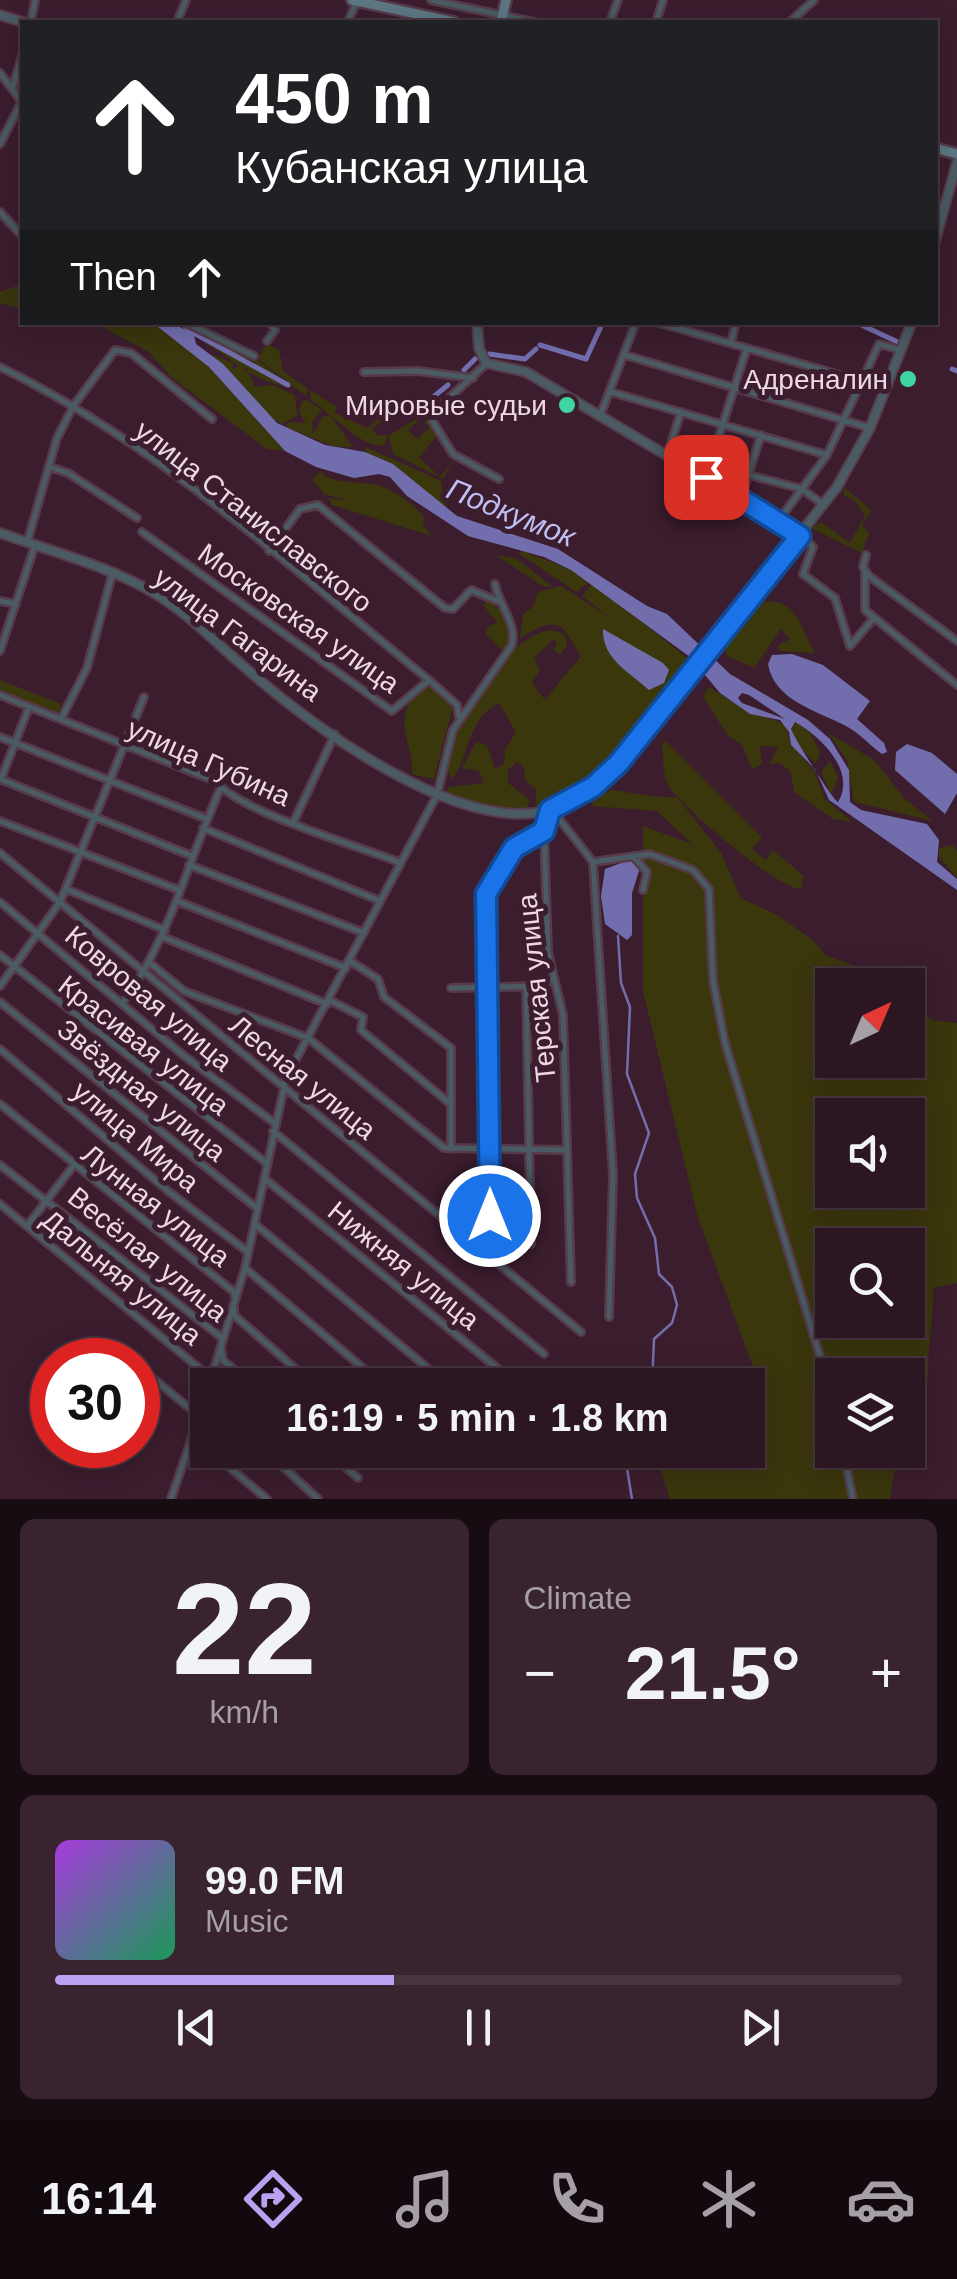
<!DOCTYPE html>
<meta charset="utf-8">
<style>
:root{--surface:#2c1622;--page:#38232f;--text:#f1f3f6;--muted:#a69fa5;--line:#483540;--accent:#bca0f2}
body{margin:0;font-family:Arial,sans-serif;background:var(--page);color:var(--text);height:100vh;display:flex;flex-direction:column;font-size:38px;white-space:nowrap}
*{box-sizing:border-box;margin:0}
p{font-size:32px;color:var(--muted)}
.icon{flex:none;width:55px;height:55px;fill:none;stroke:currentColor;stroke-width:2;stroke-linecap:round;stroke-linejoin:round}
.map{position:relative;height:1499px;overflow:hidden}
.side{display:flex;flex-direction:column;gap:20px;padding:20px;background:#180c13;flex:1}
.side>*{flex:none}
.top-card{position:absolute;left:20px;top:20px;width:918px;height:305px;border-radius:0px;box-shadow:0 5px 25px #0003,0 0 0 2px var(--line);background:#202124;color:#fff;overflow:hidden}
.needle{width:65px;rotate:44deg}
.tools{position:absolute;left:815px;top:968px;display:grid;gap:20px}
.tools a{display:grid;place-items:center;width:110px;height:110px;border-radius:0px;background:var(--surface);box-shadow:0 5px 25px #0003,0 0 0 2px var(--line);font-size:50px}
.speed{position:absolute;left:30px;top:1338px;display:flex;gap:20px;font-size:50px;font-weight:700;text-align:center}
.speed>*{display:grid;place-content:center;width:130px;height:130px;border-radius:50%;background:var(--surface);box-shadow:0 5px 25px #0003,0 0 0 2px var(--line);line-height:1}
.speed .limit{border:15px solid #d22;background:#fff;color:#111}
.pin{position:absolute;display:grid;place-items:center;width:85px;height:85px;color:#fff;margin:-42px;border-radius:20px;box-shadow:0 5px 15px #0006}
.me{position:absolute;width:110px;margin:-55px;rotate:0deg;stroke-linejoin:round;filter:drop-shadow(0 0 8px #0008)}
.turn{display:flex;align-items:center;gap:35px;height:210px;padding:0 50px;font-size:45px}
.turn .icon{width:130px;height:130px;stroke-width:2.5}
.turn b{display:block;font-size:70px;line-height:85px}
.then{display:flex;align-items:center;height:95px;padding:0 50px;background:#0003;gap:20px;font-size:38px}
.big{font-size:75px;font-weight:700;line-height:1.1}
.side .tile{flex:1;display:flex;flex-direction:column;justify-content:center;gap:15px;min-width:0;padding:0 35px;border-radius:15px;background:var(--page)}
.side .dial{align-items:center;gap:0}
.dial b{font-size:130px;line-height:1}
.song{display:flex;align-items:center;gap:30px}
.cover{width:120px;height:120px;border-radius:15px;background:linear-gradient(135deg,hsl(280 70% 55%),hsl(150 70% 35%))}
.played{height:10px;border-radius:5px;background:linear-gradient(90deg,var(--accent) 40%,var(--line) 40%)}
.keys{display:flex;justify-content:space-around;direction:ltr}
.heat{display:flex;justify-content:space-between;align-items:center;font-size:55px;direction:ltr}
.side .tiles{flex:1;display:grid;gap:20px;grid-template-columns:1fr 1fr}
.tile:last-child{grid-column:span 2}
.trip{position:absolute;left:190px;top:1368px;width:575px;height:100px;border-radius:0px;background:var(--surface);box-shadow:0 5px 25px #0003,0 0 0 2px var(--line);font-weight:700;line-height:100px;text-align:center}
.tabs{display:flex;height:160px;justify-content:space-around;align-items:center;background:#12090e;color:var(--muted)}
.tabs .icon{width:70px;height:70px}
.tabs .selected{color:var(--accent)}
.tabs b{font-size:45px;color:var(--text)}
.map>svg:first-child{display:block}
.green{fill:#3a370d;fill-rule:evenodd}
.water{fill:#726eae;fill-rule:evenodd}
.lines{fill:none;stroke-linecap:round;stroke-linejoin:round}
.stream{stroke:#726eae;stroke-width:2.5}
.canal{stroke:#726eae;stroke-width:5}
.minor-casing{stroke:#573b4b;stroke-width:10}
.tertiary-casing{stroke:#573b4b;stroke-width:12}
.secondary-casing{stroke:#573b4b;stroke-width:14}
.minor{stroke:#4a5b63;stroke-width:5}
.tertiary{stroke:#4a5b63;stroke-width:8}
.secondary{stroke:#5c7884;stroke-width:9}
.route-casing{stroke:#114b97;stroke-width:25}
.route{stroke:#1a73e8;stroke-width:18}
.poi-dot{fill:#3fd4a2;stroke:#3b1d2e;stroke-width:4}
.labels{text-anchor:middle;stroke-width:10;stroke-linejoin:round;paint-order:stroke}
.poi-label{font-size:28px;fill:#edd8e3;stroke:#3b1d2e;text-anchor:end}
.street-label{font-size:28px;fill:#edd8e3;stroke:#3b1d2e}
.water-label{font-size:30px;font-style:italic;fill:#bfbef4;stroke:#3b1d2e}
</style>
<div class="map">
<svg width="957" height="1499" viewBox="0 0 957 1499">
<rect width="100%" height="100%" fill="#3b1d2e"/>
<path class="green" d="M22 284V309L0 303V292Z
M95 323H153L209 367 285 451 267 449 171 377 149 352Z
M206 336 248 354 252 358 250 366 255 358 292 387C259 384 235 362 207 344L204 340 228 352Z
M267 344 279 350 283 371 308 389 306 396 257 358Z
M210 354 234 363 232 369 239 366 247 369 255 387 272 385 295 395 297 416 282 424C251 408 234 374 210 354Z
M310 390 337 407 335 413 368 428 385 412 387 415 372 430 378 436 387 434 385 445C364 451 330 412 311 400Z
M307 400 322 410 312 422 313 434 322 417 330 415 353 447 332 446 285 427 289 422 306 423 299 412 302 401Z
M428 412 408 430 418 439 430 427 424 422 431 418 436 437 419 457 440 477 454 460 443 479 393 454 388 436Z
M366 447 441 481 447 510 393 464 365 452Z
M320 471C333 487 363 479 383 487 399 493 412 505 424 516L423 525 432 536 332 505 328 498 350 501 324 494 312 480Z
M844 487 871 510 862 525 869 533 862 553 811 528 821 522 850 543 865 515 854 500 844 496Z
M522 551 575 571 588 583 576 592 518 553Z
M496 555 517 559 552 586 544 587Z
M592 583 691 661 684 676C649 723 602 803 536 806V789L525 780 524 768 517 761 508 771V783L530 800 527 809H494L446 794 449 787 484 783 479 771 462 768 476 742 487 745 495 769 504 764 505 750 516 732 499 703C467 718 469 759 452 779L446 766C450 751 453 735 460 721 474 695 534 606 566 637L567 646 560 654 553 650 557 643 554 639 534 658 540 670 532 683 545 700 581 656C561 625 561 613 520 638L523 614 533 607 538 592 561 586 612 619 582 596Z
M755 596 746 619 764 602C797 597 802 631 815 653L780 651 777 646 790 639 781 629 754 668 727 656 722 643Z
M487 600C506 610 518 634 504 652L486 635 487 628 497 622 483 605Z
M0 680 61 704 57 716 0 693Z
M421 687 434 688 453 706 434 779 412 774C413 736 389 724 421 687Z
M709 687 740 707 786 725 791 745 813 769 825 799 852 822 833 819 794 792 791 772 780 763 769 764 778 747 760 746 762 764 752 769 742 745 727 735 703 696Z
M795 722 810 732 820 752 816 764 797 744 791 729Z
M828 733 874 760 905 799 933 821 854 802 847 760Z
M665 740 762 837 752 849 766 860 773 850 804 876 801 888C782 893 675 802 667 783 663 773 663 755 662 744Z
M830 761 838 778 831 794 821 772Z
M612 790C633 793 657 798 677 797L721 853 741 898 777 915 813 940 825 955 903 984 832 985V1060H908V990L931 1020 957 1023V1283L933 1288C934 1321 927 1347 928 1381L908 1405V1375H832V1450H898L890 1499H670L659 1465 682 1450H748V1407L764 1396 698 1218 643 991V826L692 844 657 811 592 806 594 797ZM832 1115H908V1190H832ZM832 1245H908V1320H832Z
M952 845 957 850V878L939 857V848Z"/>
<path class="water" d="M153 323H172L186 330 178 323 198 335H194L196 344 223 364 277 423 325 445 365 452 393 464 457 516 558 549 647 606 667 614 730 674 808 720 830 739 849 770 850 802 861 810 927 824 939 840 937 862 957 879V890L829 800 815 769 791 745 789 732 780 720 750 714 720 693 690 657 571 570 544 557 468 536 407 496 390 477 379 474 354 478 316 467 285 451 209 367ZM742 693 749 695 785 719 742 703 738 698ZM795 722C820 736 857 771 838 802 832 799 795 739 791 729Z
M603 629 663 663 669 670 664 683 649 690C629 672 602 659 603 629Z
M792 654 823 665 870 701 857 719 884 743 887 752 882 754C869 745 859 732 844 725 815 710 774 700 768 664L772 655Z
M907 744 932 753 957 774V793L945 814 895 770 896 752Z
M629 860 640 868 632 893V935L627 940 605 924 601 896 605 869Z"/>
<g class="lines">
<path class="stream" d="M618 936 621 983 630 1007 627 1074 649 1133 635 1174 637 1198 655 1238 659 1274 672 1287 677 1305 672 1323 654 1339 652 1385
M624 1450 632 1499"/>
<path class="canal" d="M855 322 902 344
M192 332 288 385
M540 345 586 359 603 322
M489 354 525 359 536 349
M952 369 957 371
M464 370 475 359
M427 402 448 385"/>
<defs>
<path id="minor" d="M431 0 534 22
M31 22 35 0
M177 22 186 0
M348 22 356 3
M610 22 618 0
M656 22 663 0
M790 22 814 0
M0 73 22 102
M13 86 22 56
M0 144 22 101
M0 212 22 236
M184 322 254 356
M656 322 864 382
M267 341 275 330 269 322
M731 343 736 322
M625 355 870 428
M486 364 437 409 433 422 453 454 499 479
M0 367C159 444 293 570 429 680L457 705 459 716
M364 372 418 371 473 378
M611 392 827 455
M600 416 636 322
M667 455 681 412
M50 467 68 473 137 518
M749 475 802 489 824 505
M706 477 747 348
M741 498 761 435
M779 520 827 455 879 344 900 350
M142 532 392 711 429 680
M801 535 813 547 803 574 835 598 850 646 873 619
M27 543 57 438 74 405 115 350 131 353 212 419
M269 551 300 509 318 505 445 608 453 609 471 590 498 601
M866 555 863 567 869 576 957 641
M865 572V610L957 685
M0 601 16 604
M0 651 35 545
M0 695 215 781C242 813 356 845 401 863
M61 719 87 668 112 575
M0 737 207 819
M0 779 192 856
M1 779 29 707
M550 810 544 831 548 953 563 1015 571 1282
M553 811 593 862 613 1175 609 1317
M0 821 179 890
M294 821 335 734
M203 828 380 901
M0 853 581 1332
M633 856 647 872 643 890
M593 862 650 854 693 870 709 889 713 981 725 1043 832 1396
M189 865 364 933
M66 889 165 930
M177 901 346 968
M0 902 183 1055 273 1122
M163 937 327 1004
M0 955 265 1162
M350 961 378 979 384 997 451 1048V1149
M150 963 184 991 308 1038 444 1148 567 1150
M0 986 60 902 144 697
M526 986 531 1244
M451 988 538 986 551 980
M329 1000 363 1017 361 1030 448 1102
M0 1002 258 1209
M122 1004C170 939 188 861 221 787
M0 1049 168 1191 248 1252
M0 1104 234 1292 235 1298
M273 1131 544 1354
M0 1165 221 1337
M264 1178 518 1385
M0 1204 210 1377
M255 1224 448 1385
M27 1226 74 1165
M483 1248 490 1236 484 899 514 848 544 831
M245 1268 383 1385
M234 1309V1315L314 1385
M221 1348 223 1360 252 1385
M138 1366 199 1416
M209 1385 245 1268 286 1078 437 795 453 730 512 645C517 622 499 606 495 584
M193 1437 208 1449
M209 1450 267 1499
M265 1450 318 1499
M326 1450 358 1478
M387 1450 397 1459
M843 1450 853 1499
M171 1499 208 1390"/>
<path id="tertiary" d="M0 15 23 22
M935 241 957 162
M477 322 479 348 486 363 526 372 801 535
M0 533C50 551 109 566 156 594 189 614 219 646 249 671 315 728 459 835 550 810 577 803 598 783 618 764L837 487 870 428 912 322"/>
<path id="secondary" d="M352 0 454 22
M501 22 506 0
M935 148 957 154"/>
</defs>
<use href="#minor" class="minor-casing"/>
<use href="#tertiary" class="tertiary-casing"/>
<use href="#secondary" class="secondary-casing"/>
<use href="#minor" class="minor"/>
<use href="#tertiary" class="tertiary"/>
<use href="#secondary" class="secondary"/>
</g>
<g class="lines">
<defs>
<path id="route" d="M490 1216 486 894 514 848 544 831 550 810 593 787 618 764 800 536 706 477"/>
</defs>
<use href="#route" class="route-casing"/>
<use href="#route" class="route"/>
</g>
<g class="poi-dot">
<circle cx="908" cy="379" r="10"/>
<circle cx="567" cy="405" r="10"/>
</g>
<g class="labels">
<g class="poi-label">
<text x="888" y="389">Адреналин</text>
<text x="547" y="415">Мировые судьи</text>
</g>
<g class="street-label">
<text transform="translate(254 516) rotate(38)" y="10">улица Станиславского</text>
<text transform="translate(299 618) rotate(35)" y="10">Московская улица</text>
<text transform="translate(238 634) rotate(37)" y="10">улица Гагарина</text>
<text transform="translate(209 762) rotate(24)" y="10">улица Губина</text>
<text transform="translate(536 988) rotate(-96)" y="10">Терская улица</text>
<text transform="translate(149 998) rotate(40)" y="10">Ковровая улица</text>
<text transform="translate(144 1045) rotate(38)" y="10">Красивая улица</text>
<text transform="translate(303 1077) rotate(39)" y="10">Лесная улица</text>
<text transform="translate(142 1090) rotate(39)" y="10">Звёздная улица</text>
<text transform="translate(136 1136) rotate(40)" y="10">улица Мира</text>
<text transform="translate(156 1205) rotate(38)" y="10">Лунная улица</text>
<text transform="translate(148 1254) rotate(39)" y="10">Весёлая улица</text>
<text transform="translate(404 1265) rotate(39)" y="10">Нижняя улица</text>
<text transform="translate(122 1277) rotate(39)" y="10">Дальняя улица</text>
</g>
<g class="water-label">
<text transform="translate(511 513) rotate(22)" y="10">Подкумок</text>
</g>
</g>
</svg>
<div class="tools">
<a><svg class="needle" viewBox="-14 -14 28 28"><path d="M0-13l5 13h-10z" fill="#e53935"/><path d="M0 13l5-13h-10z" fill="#a69fa5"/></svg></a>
<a><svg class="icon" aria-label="sound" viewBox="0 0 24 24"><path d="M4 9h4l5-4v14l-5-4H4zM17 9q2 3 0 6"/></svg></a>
<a><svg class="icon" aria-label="search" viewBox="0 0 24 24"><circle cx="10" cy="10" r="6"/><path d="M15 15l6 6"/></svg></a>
<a><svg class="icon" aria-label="layers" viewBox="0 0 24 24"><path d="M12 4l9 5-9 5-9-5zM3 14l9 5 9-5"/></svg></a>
</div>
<div class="speed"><div class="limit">30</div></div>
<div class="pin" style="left:706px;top:477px;background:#d93025"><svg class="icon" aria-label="arrive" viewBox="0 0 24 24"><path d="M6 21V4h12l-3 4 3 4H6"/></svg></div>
<svg class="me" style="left:490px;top:1216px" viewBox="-20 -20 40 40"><circle r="17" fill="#1a73e8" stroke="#fff" stroke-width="3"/><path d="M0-11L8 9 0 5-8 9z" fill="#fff"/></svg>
<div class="trip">16:19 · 5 min · 1.8 km</div>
<div class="top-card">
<div class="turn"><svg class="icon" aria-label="ahead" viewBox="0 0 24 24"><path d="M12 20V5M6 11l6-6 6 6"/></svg><div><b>450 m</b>Кубанская улица</div></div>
<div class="then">Then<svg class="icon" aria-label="ahead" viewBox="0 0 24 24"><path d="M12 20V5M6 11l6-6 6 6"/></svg></div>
</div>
</div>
<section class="side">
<div class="tiles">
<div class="tile dial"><b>22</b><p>km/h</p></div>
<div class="tile"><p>Climate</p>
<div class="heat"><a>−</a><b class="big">21.5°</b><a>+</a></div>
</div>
<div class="tile">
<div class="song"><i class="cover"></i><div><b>99.0 FM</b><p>Music</p></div></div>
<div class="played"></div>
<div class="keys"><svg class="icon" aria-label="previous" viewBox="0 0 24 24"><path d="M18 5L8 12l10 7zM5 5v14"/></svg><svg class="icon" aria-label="pause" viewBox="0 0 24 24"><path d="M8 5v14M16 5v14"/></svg><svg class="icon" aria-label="next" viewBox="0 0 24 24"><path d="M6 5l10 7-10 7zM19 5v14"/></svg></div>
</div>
</div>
</section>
<nav class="tabs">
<b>16:14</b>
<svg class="icon selected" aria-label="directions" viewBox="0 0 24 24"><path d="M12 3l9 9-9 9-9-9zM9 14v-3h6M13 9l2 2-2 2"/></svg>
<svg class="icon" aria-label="music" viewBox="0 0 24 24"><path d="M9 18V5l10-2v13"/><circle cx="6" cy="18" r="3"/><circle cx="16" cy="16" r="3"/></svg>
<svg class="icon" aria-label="phone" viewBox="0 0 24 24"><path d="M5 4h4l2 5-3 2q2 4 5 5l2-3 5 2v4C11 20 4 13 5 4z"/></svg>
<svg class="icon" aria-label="climate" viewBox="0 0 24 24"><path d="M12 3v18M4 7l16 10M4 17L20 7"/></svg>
<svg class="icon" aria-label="car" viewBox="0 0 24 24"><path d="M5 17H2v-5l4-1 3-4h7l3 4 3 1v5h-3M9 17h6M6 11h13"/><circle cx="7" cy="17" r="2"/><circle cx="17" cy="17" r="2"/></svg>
</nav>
